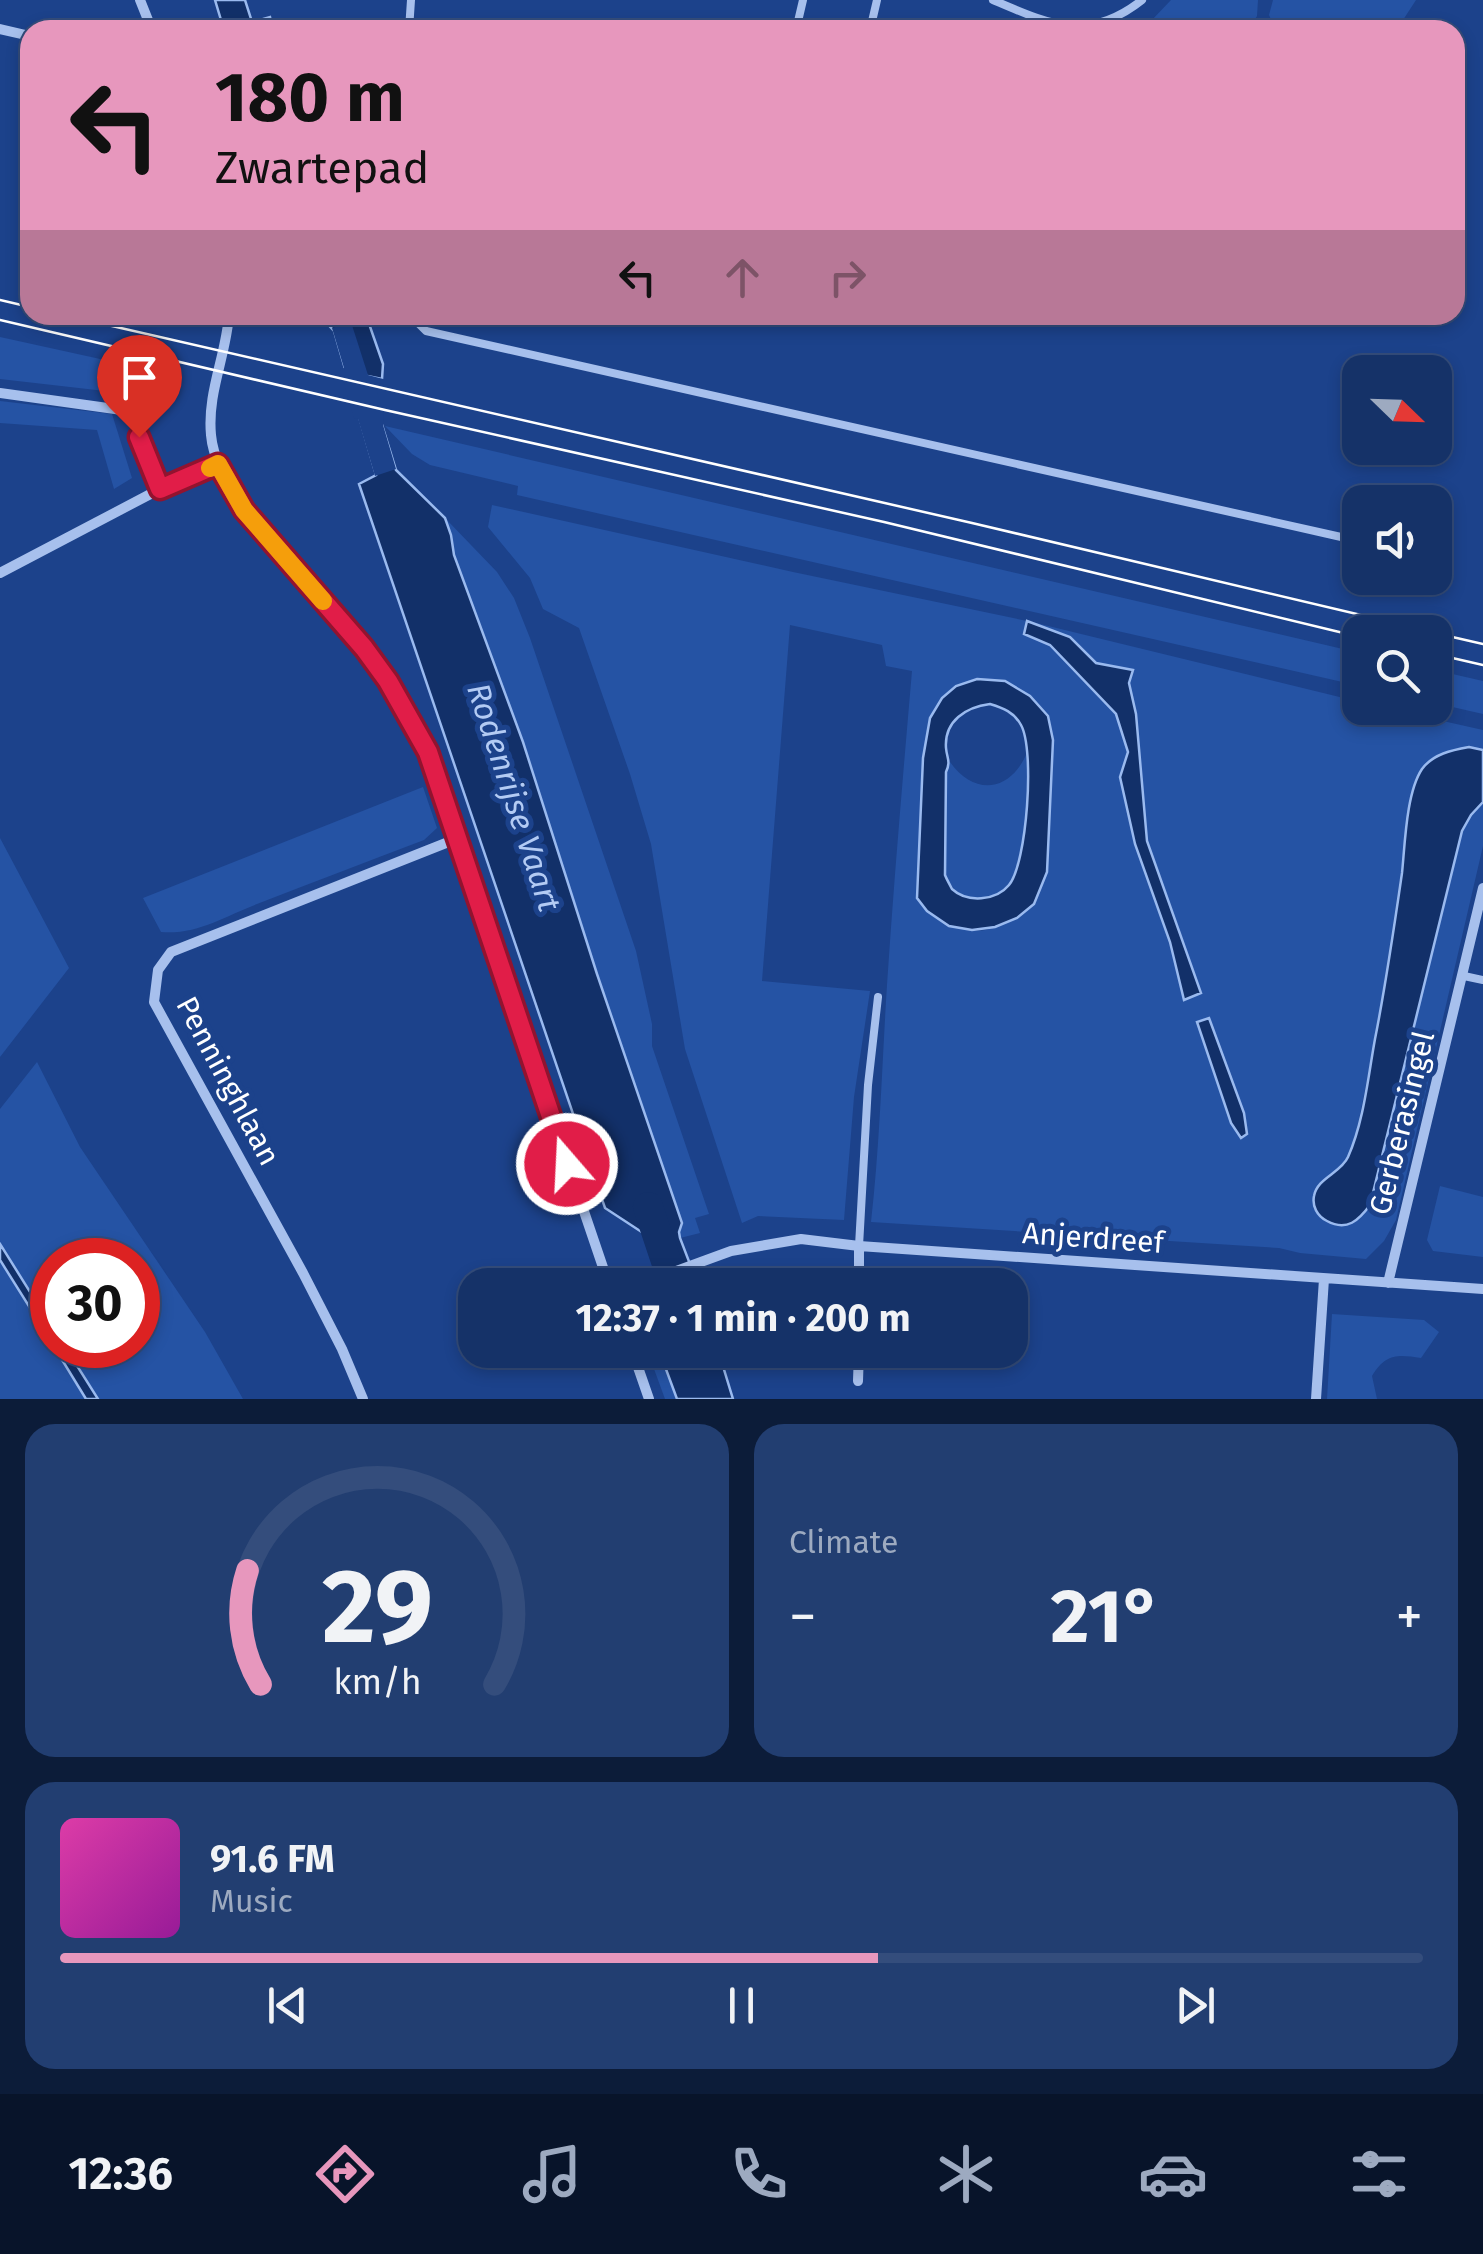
<!DOCTYPE html>
<meta charset="utf-8">
<style>
:root{--surface:#153268;--page:#223e71;--text:#f1f3f6;--muted:#9daac0;--line:#344d7c;--accent:#e797bd}
body{margin:0;font-family:"Fira Sans",sans-serif;background:var(--page);color:var(--text);height:100vh;display:flex;flex-direction:column;font-size:38px;white-space:nowrap}
*{box-sizing:border-box;margin:0}
p{font-size:32px;color:var(--muted)}
.icon{flex:none;width:55px;height:55px;fill:none;stroke:currentColor;stroke-width:2;stroke-linecap:round;stroke-linejoin:round}
.map{position:relative;height:1399px;overflow:hidden}
.details{display:flex;flex-direction:column;gap:25px;padding:25px;background:#0c1c39;flex:1}
.details>*{flex:none}
.top-card{position:absolute;left:20px;top:20px;width:1445px;height:305px;border-radius:30px;box-shadow:0 5px 15px #0003,0 0 0 2px var(--line);background:#e797bd;color:#111;overflow:hidden}
.needle{width:65px;rotate:113deg}
.fabs{position:absolute;left:1342px;top:355px;display:grid;gap:20px}
.fabs a{display:grid;place-items:center;width:110px;height:110px;border-radius:20px;background:var(--surface);box-shadow:0 5px 15px #0003,0 0 0 2px var(--line);font-size:50px}
.speed{position:absolute;left:30px;top:1238px;display:flex;gap:20px;font-size:50px;font-weight:700;text-align:center}
.speed>*{display:grid;place-content:center;width:130px;height:130px;border-radius:50%;background:var(--surface);box-shadow:0 5px 15px #0003,0 0 0 2px var(--line);line-height:1}
.speed .limit{border:15px solid #d22;background:#fff;color:#111}
.pin{position:absolute;display:grid;place-items:center;width:85px;height:85px;color:#fff;margin:-102px -42px;border-radius:50% 50% 50% 0;rotate:-45deg;box-shadow:0 0 10px #0007}
.pin .icon{rotate:45deg}
.me{position:absolute;width:110px;margin:-55px;rotate:341deg;stroke-linejoin:round;filter:drop-shadow(0 0 8px #0008)}
.turn{display:flex;align-items:center;gap:35px;height:210px;padding:0 30px;font-size:45px}
.turn .icon{width:130px;height:130px;stroke-width:2.5}
.turn b{display:block;font-size:70px;line-height:85px}
.lanes{display:flex;align-items:center;height:95px;padding:0 30px;background:#0003;justify-content:center;gap:50px;direction:ltr}
.lanes .off{opacity:.35}
.big{font-size:75px;font-weight:700;line-height:1.1}
.details .widget{flex:1;display:flex;flex-direction:column;justify-content:center;gap:15px;min-width:0;padding:0 35px;border-radius:30px;background:var(--page)}
.details .dial{align-items:center;gap:0}
.dial svg{height:260px;overflow:visible;fill:none;stroke:var(--line);stroke-width:7;stroke-linecap:round;text-anchor:middle}
.dial text{fill:var(--text);stroke:none}
.song{display:flex;align-items:center;gap:30px}
.cover{width:120px;height:120px;border-radius:15px;background:linear-gradient(135deg,hsl(320 70% 55%),hsl(300 70% 35%))}
.played{height:10px;border-radius:5px;background:linear-gradient(90deg,var(--accent) 60%,var(--line) 60%)}
.keys{display:flex;justify-content:space-around;direction:ltr}
.heat{display:flex;justify-content:space-between;align-items:center;font-size:55px;direction:ltr}
.details .tiles{flex:1;display:grid;gap:25px;grid-template-columns:1fr 1fr}
.widget:last-child{grid-column:span 2}
.trip{position:absolute;left:458px;top:1268px;width:570px;height:100px;border-radius:30px;background:var(--surface);box-shadow:0 5px 15px #0003,0 0 0 2px var(--line);font-weight:700;line-height:100px;text-align:center}
.menu{display:flex;height:160px;justify-content:space-around;align-items:center;background:#08142a;color:var(--muted)}
.menu .icon{width:70px;height:70px}
.menu .active{color:var(--accent)}
.menu b{font-size:45px;color:var(--text)}
.map>svg:first-child{display:block}
.green{fill:#2553a4;fill-rule:evenodd}
.water{fill:#123069;stroke:#9abaef;stroke-width:2.5;fill-rule:evenodd}
.pier{fill:#1c428b}
.lines{fill:none;stroke-linecap:round;stroke-linejoin:round}
.canal{stroke:#123069;stroke-width:30}
.lane{stroke:#a7c0ed;stroke-width:8}
.street{stroke:#a7c0ed;stroke-width:10}
.tram{stroke:#fff;stroke-width:2.5}
.route-casing{stroke:#92132f;stroke-width:25}
.route{stroke:#e11d48;stroke-width:18}
.slow{stroke:#f59e0b;stroke-width:18}
.labels{text-anchor:middle;stroke-width:10;stroke-linejoin:round;paint-order:stroke}
.street-label{font-size:30px;fill:#fff;stroke:#1c428b}
.water-label{font-size:32px;font-style:italic;fill:#b3cbf4;stroke:#1c428b}
</style>
<div class="map">
<svg width="1483" height="1399" viewBox="0 0 1483 1399">
<rect width="100%" height="100%" fill="#1c428b"/>
<path class="green" d="M1171 0H1258L1257 16 1248 30H1137L1151 21Z
M1273 0H1416L1403 20 1405 30H1276L1269 15Z
M0 337 164 373 166 398 0 379Z
M0 401 112 414 132 478 114 489 97 430 0 423Z
M385 426 1360 653V686L517 495 518 486 430 465 412 454Z
M492 505 793 572 1027 621 1024 635 1050 645 1116 714 1128 752 1120 777 1135 844 1170 942 1185 1000 1197 980 1147 841 1136 714 1129 683 1096 663 1070 637 1036 626V623L1360 702V708H1385L1483 730V750L1469 747 1452 750 1417 781 1412 800 1376 1035 1356 1134 1346 1162 1318 1186 1370 1205 1462 831 1471 815 1483 802V846L1396 1220 1384 1241 1366 1259 1300 1253 1279 1248 871 1222C880 1143 882 1064 887 985 894 880 903 775 912 671L886 666 882 645 790 625 762 981 870 991 854 1097 844 1220 758 1216 742 1223 685 1049 651 844 630 774 579 628 543 609 530 578 488 527ZM1030 696 1053 739 1047 872C1036 884 1008 919 996 926 974 939 945 923 927 911L942 698ZM1208 1018 1244 1113 1240 1137 1231 1122 1197 1023Z
M445 518 497 572 514 598 530 638 636 951 652 1024V1046L709 1214 695 1218 700 1233 680 1238 523 742 454 555 451 535Z
M1435 670 1483 681V714L1435 703Z
M1026 755C1030 784 1027 862 1009 885 1003 893 990 897 981 898 963 900 953 891 945 875L946 772 950 762C974 796 1009 792 1026 755Z
M423 787 437 828 424 840C369 861 313 882 257 904 225 916 197 935 161 932L143 898Z
M0 838 69 968 0 1057Z
M37 1062 80 1147 205 1332 243 1399H0V1109ZM52 1260H138V1345H52Z
M1440 1186 1483 1197V1257L1433 1251 1427 1240Z
M1332 1314 1424 1320 1439 1332 1421 1358C1397 1354 1385 1354 1372 1376L1377 1399H1327Z
M654 1350H661L660 1353 677 1399H665L650 1358Z"/>
<path class="water" d="M215 0H245L252 22 270 17 273 30H224Z
M319 315H366L383 364 382 379 367 376 396 470 445 518 451 535 454 555 523 742 597 974 682 1223 679 1232 680 1238 698 1285H675L660 1244 605 1208 359 484 376 475 334 331Z
M1027 621 1070 637 1096 663 1133 670 1129 683 1136 714 1147 841 1201 993 1184 1000 1170 942 1135 844 1120 777 1128 752 1116 714 1050 645 1024 634Z
M977 679 1005 681 1030 696 1048 716 1053 740 1047 872 1034 904 1017 918 995 927 972 930 949 926 927 911 917 898 923 758 930 718 942 698 956 686ZM990 704C1003 708 1014 712 1021 725 1035 750 1027 863 1009 885 996 901 967 903 952 889 951 887 946 878 945 875L946 772C951 761 947 759 946 748 944 721 966 707 990 704Z
M1469 747 1483 750V802L1471 815 1462 831 1370 1205C1359 1220 1347 1232 1327 1221 1317 1216 1312 1206 1314 1196 1317 1178 1341 1173 1348 1157 1364 1121 1368 1077 1375 1039 1386 984 1394 928 1402 873 1405 845 1406 793 1422 769 1433 754 1452 750 1469 747Z
M1209 1018 1244 1113 1247 1134 1241 1138 1231 1123 1197 1022Z
M0 1244 52 1327V1343L0 1260Z
M53 1345H64L98 1399H86Z
M661 1350H718L733 1399H677L660 1353Z"/>
<path class="pier" d="M351 322 368 375 387 380 383 384 374 382 384 415 383 425 396 469 375 476 358 419 354 418 340 369 344 368 332 328Z"/>
<g class="lines">
<path class="canal" d="M648 1207 674 1285"/>
<path class="lane" d="M993 0C1049 24 1088 43 1142 0
M409 30 411 0
M796 30 803 0
M870 30 877 0
M410 315 426 331 1350 539
M1464 976 1483 980
M859 1246 868 1085 878 997"/>
<path class="street" d="M140 0 152 30
M0 29 30 36
M229 315C226 356 207 393 211 435 217 504 321 594 365 649 390 681 408 717 428 752L609 1285
M0 393 129 411 160 489
M0 573 160 489 218 464
M1388 1283 1483 888
M638 1285 731 1251 801 1239 859 1246 1483 1289
M859 1285V1246
M632 1350 649 1399
M858 1381 859 1350
M363 1399 342 1349 303 1273 154 1002 158 970 171 952 456 839
M1316 1399 1324 1279"/>
<path class="tram" d="M0 300 30 307
M64 315 972 523 1433 632
M0 320 385 410 884 522 1360 637
M1435 633 1483 644
M1435 654 1483 665"/>
</g>
<g class="lines">
<defs>
<path id="route" d="M139 437 160 489 218 464 244 510 364 648 388 681 428 752 567 1164"/>
</defs>
<use href="#route" class="route-casing"/>
<use href="#route" class="route"/>
<path class="slow" d="M210 468 218 464 244 510 323 601"/>
</g>
<g class="labels">
<g class="street-label">
<text transform="translate(228 1081) rotate(62)" y="10">Penninghlaan</text>
<text transform="translate(1402 1123) rotate(-76)" y="10">Gerberasingel</text>
<text transform="translate(1093 1238) rotate(4)" y="10">Anjerdreef</text>
</g>
<g class="water-label">
<text transform="translate(514 797) rotate(72)" y="11">Rodenrijse Vaart</text>
</g>
</g>
</svg>
<div class="fabs">
<a><svg class="needle" viewBox="-14 -14 28 28"><path d="M0-13l5 13h-10z" fill="#e53935"/><path d="M0 13l5-13h-10z" fill="#9daac0"/></svg></a>
<a><svg class="icon" aria-label="sound" viewBox="0 0 24 24"><path d="M4 9h4l5-4v14l-5-4H4zM17 9q2 3 0 6"/></svg></a>
<a><svg class="icon" aria-label="search" viewBox="0 0 24 24"><circle cx="10" cy="10" r="6"/><path d="M15 15l6 6"/></svg></a>
</div>
<div class="speed"><div class="limit">30</div></div>
<div class="pin" style="left:139px;top:437px;background:#d93025"><svg class="icon" aria-label="arrive" viewBox="0 0 24 24"><path d="M6 21V4h12l-3 4 3 4H6"/></svg></div>
<svg class="me" style="left:567px;top:1164px" viewBox="-20 -20 40 40"><circle r="17" fill="#e11d48" stroke="#fff" stroke-width="3"/><path d="M0-11L8 9 0 5-8 9z" fill="#fff"/></svg>
<div class="trip">12:37 · 1 min · 200 m</div>
<div class="top-card">
<div class="turn"><svg class="icon" aria-label="left" viewBox="0 0 24 24"><path d="M17 20v-9H6M10 6l-5 5 5 5"/></svg><div><b>180 m</b>Zwartepad</div></div>
<div class="lanes"><svg class="icon" aria-label="left" viewBox="0 0 24 24"><path d="M17 20v-9H6M10 6l-5 5 5 5"/></svg><svg class="icon off" aria-label="ahead" viewBox="0 0 24 24"><path d="M12 20V5M6 11l6-6 6 6"/></svg><svg class="icon off" aria-label="right" viewBox="0 0 24 24"><path d="M7 20v-9h11M14 6l5 5-5 5"/></svg></div>
</div>
</div>
<section class="details">
<div class="tiles">
<div class="widget dial"><svg viewBox="0 0 100 80">
<path d="M14 69A42 42 0 1 1 86 69"/>
<path d="M14 69A42 42 0 0 1 10 34" stroke="#e797bd"/>
<text x="50" y="56" font-size="32" font-weight="700">29</text>
<text x="50" y="72" font-size="11">km/h</text>
</svg></div>
<div class="widget"><p>Climate</p>
<div class="heat"><a>−</a><b class="big">21°</b><a>+</a></div>
</div>
<div class="widget">
<div class="song"><i class="cover"></i><div><b>91.6 FM</b><p>Music</p></div></div>
<div class="played"></div>
<div class="keys"><svg class="icon" aria-label="previous" viewBox="0 0 24 24"><path d="M18 5L8 12l10 7zM5 5v14"/></svg><svg class="icon" aria-label="pause" viewBox="0 0 24 24"><path d="M8 5v14M16 5v14"/></svg><svg class="icon" aria-label="next" viewBox="0 0 24 24"><path d="M6 5l10 7-10 7zM19 5v14"/></svg></div>
</div>
</div>
</section>
<nav class="menu">
<b>12:36</b>
<svg class="icon active" aria-label="directions" viewBox="0 0 24 24"><path d="M12 3l9 9-9 9-9-9zM9 14v-3h6M13 9l2 2-2 2"/></svg>
<svg class="icon" aria-label="music" viewBox="0 0 24 24"><path d="M9 18V5l10-2v13"/><circle cx="6" cy="18" r="3"/><circle cx="16" cy="16" r="3"/></svg>
<svg class="icon" aria-label="phone" viewBox="0 0 24 24"><path d="M5 4h4l2 5-3 2q2 4 5 5l2-3 5 2v4C11 20 4 13 5 4z"/></svg>
<svg class="icon" aria-label="climate" viewBox="0 0 24 24"><path d="M12 3v18M4 7l16 10M4 17L20 7"/></svg>
<svg class="icon" aria-label="car" viewBox="0 0 24 24"><path d="M5 17H2v-5l4-1 3-4h7l3 4 3 1v5h-3M9 17h6M6 11h13"/><circle cx="7" cy="17" r="2"/><circle cx="17" cy="17" r="2"/></svg>
<svg class="icon" aria-label="filters" viewBox="0 0 24 24"><path d="M4 7h16M4 17h16"/><circle cx="9" cy="7" r="2"/><circle cx="15" cy="17" r="2"/></svg>
</nav>
